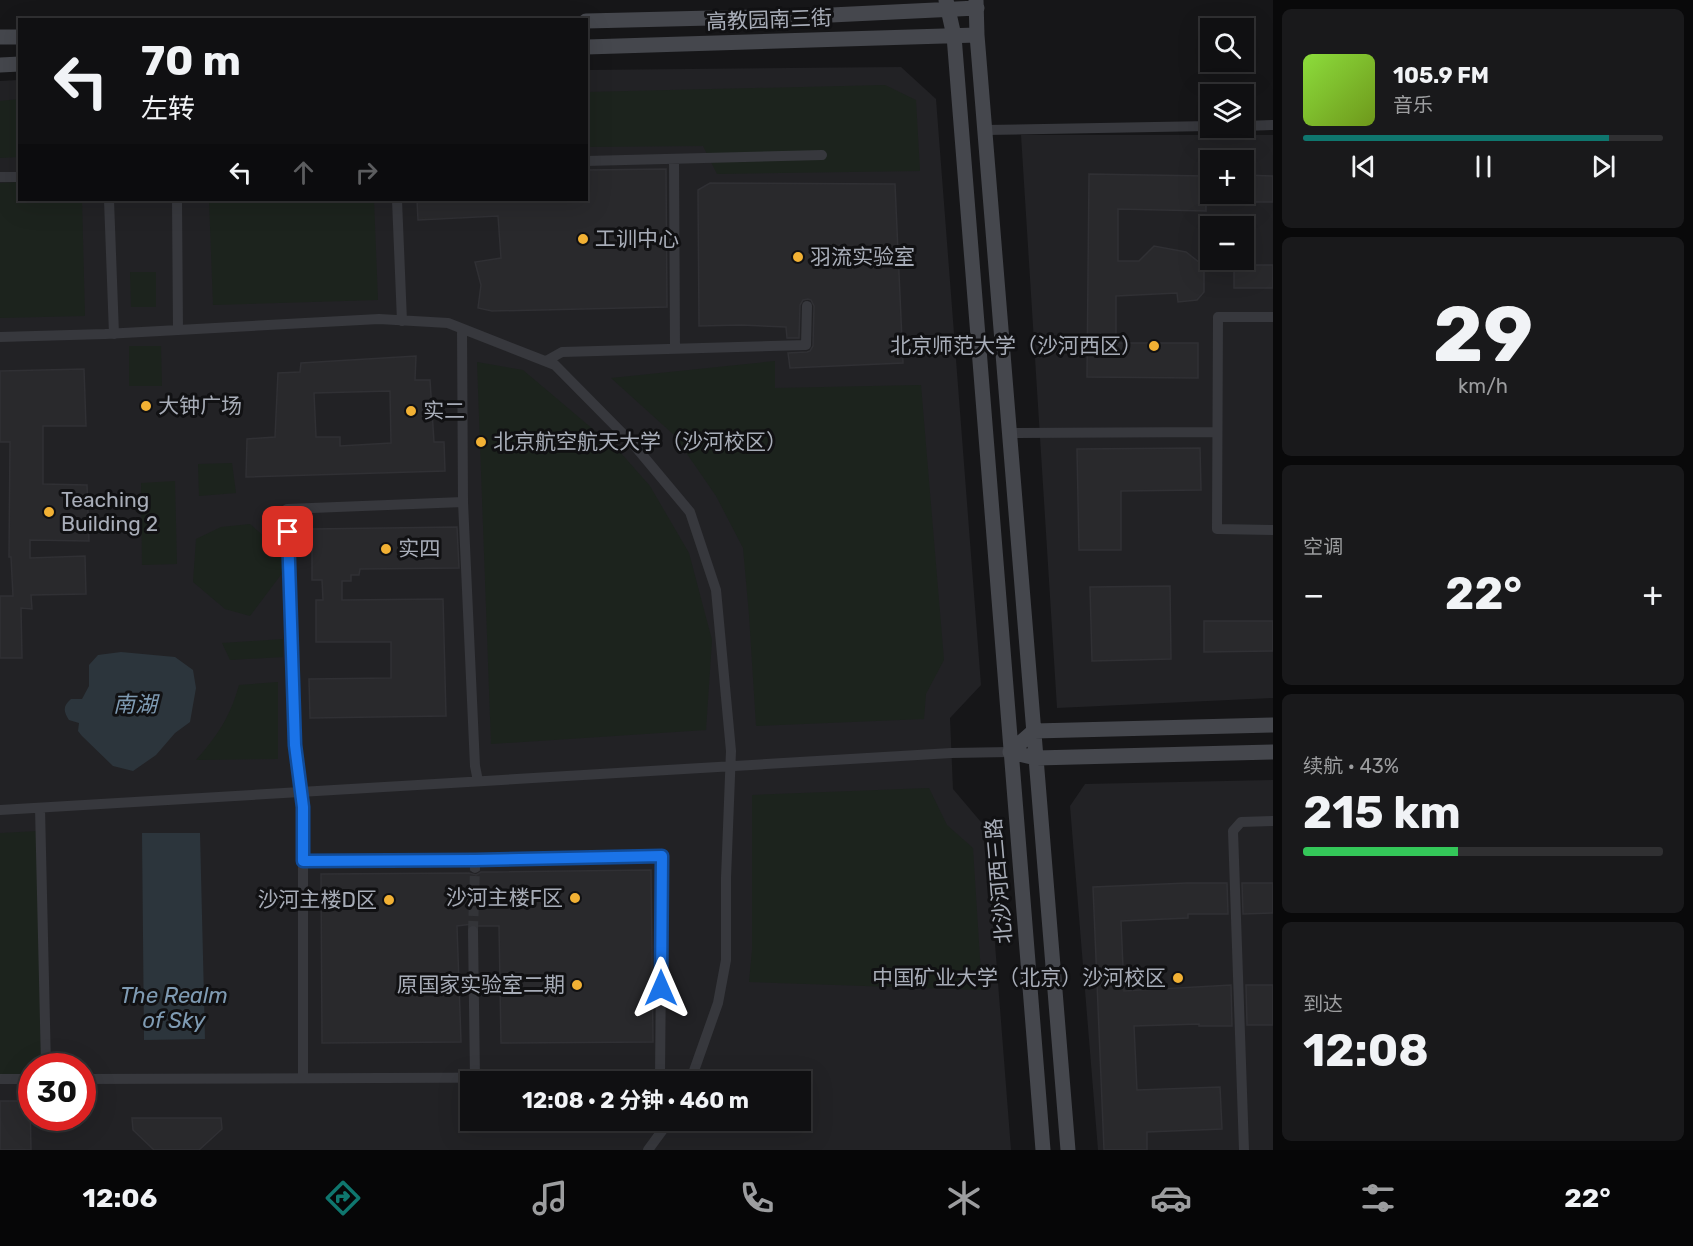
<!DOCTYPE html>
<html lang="zh">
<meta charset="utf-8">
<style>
:root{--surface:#101012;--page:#19191b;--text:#f1f3f6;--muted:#9c9d9f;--line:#303032;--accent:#0f766e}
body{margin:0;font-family:Rubik,"Noto Sans SC",sans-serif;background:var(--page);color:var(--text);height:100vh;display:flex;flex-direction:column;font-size:22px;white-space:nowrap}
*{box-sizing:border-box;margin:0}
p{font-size:20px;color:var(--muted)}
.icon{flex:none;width:33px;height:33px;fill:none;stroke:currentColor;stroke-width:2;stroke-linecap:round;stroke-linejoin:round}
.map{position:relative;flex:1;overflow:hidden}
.drawer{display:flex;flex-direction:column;gap:9px;padding:9px;background:#09090a;width:420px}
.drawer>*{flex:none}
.hud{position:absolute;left:18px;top:18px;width:570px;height:183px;border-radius:0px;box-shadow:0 6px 24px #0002,0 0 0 2px var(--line);background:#101012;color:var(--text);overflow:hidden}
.tools{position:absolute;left:1200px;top:18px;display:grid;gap:12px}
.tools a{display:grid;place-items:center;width:54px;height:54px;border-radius:0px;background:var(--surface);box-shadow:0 6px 24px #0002,0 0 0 2px var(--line);font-size:30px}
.speed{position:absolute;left:18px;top:1053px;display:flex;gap:12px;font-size:30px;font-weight:700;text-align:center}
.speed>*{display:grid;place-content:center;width:78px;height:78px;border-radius:50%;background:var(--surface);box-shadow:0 6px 24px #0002,0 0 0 2px var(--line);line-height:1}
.speed .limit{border:9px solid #d22;background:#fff;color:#111}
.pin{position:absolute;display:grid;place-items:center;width:51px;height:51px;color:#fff;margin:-26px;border-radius:12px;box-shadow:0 3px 9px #0006}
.me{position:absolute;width:66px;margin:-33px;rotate:0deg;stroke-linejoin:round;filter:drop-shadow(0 0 4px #0008)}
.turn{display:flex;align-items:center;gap:21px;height:126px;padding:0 24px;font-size:27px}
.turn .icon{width:78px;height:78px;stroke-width:2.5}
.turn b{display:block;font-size:42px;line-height:51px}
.lanes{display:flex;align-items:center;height:57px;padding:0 24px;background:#0003;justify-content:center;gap:30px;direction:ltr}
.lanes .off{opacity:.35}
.big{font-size:45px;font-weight:700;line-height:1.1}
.drawer .widget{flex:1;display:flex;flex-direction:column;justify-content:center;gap:9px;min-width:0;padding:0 21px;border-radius:9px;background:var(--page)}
.drawer .dial{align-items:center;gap:0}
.dial b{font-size:78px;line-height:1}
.song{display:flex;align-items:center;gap:18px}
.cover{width:72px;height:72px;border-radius:9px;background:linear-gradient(135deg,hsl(90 70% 55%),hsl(80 70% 35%))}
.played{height:6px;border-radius:3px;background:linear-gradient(90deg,var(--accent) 85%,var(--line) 85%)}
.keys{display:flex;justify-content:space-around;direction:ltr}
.heat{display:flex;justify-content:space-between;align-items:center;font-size:33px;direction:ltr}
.charge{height:9px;border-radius:4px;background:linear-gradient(90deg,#34c759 43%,var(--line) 0)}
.trip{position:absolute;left:460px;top:1071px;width:351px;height:60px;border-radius:0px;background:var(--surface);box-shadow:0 6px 24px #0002,0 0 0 2px var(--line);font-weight:700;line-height:60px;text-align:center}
.menu{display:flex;height:96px;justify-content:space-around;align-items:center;background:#060607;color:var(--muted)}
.menu .icon{width:42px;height:42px}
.menu .current{color:var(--accent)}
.menu b{font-size:27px;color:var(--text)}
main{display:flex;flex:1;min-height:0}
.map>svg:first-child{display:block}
.built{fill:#222225;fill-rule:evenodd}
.green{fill:#1c231d}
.water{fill:#2c353c}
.building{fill:#29292c;stroke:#303034;stroke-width:1.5;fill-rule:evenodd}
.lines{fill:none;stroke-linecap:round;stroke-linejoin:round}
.street-tunnel{stroke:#333438;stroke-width:10;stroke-dasharray:10 5;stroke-linecap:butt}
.street{stroke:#37383d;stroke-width:10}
.secondary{stroke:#45474d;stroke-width:15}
.route-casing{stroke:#114b97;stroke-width:15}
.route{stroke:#1a73e8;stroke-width:10}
.poi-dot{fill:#f2b134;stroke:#111113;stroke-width:2}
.labels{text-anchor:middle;stroke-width:6;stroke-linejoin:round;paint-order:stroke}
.street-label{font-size:21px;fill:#a8adb8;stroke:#111113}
.poi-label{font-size:21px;fill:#a8adb8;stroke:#111113;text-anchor:start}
.water-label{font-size:22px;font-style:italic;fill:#7f9bb3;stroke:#111113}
</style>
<main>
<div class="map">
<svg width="1273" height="1150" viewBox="0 0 1273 1150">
<rect width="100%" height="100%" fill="#161618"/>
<path class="built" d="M901 67 936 99 981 685 950 718 953 789 986 828 1011 1150H0V81L19 80 20 200H586L587 70ZM32 1066H82V1118H32ZM471 1082H801V1120H471Z
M1021 135H1273V698L1057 708ZM1210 160H1244V194H1210ZM1210 226H1244V260H1210Z
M1273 780V1150H1098L1070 806 1085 784Z"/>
<path class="green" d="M885 85 916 100 920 171 717 174 703 146 587 147 586 92Z
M19 99V157L0 158V101Z
M19 182 20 200H82L85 316 0 318V183Z
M209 200H374L378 300 213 305Z
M130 272H156V307H131Z
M129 346H161L162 386H129Z
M775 361V388L921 385 944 660 926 694 924 719 756 726 749 615 743 548 716 496 674 435 611 378Z
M477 362 523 370 620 452 650 486 689 553 712 640 706 730 491 744Z
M232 463 236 493 199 496 198 464Z
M175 481 177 564 142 565 141 483Z
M250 524 285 555 283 572 250 616 225 609 193 582 196 539 221 527Z
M283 639V657L230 660 222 643Z
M278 682V759L196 760C218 735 230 717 239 685Z
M929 788 947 825 973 848 982 990 749 982 752 950V795Z
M39 831 41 1066H32L31 1074H0V833Z"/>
<path class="water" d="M121 652 175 657 193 670 196 688 190 722 175 733 156 755 133 771 113 766 82 736 78 731 79 723 69 720C63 711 63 706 71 699H82L89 686V665L98 655Z
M142 833H200L205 1039 144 1040Z"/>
<path class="building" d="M666 169 667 307 492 311 478 308 481 285 475 262 501 258 498 216 418 220 417 200H586V170Z
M1089 174 1206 176V211L1118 209V261H1139L1154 246 1186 252 1204 266V292L1197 300 1178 302 1177 293 1116 296V343H1198V378L1087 377Z
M1244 175 1273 176V202H1244Z
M710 183 895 184 903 363 790 368 788 353 807 352 810 351 813 346 814 306 811 300 808 299 803 300 800 305 799 338H787L786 327 741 325 699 326 698 190Z
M1234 265H1273V288H1234Z
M416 356 415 380H430L434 442H444L445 471 246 477 247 439 275 437 278 373 300 372 301 363ZM390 391 391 443 340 446V437H316L314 393Z
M84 369 86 426H43V484L87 485 89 541 30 540V558L85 556 86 594 31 595 32 609 21 608 22 658H0V596H13L11 557H9L10 442H0V371Z
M1200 448 1201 490 1121 491V550H1079L1077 449Z
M457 527 459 568 360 569 359 575H351V581H342V600L443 599 446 716 310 718 309 679 391 678V642H316V600H323L322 580H312V529Z
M1170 586 1171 659 1092 661 1090 587Z
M1204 621H1273V651L1204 652Z
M651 870 653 1042 501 1043 499 926H478L473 924 457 926 461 1042 322 1043 321 874 469 873 476 875 481 872H498Z
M1187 883H1227L1228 914H1188V918L1121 921 1124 991 1231 985 1232 1026H1199V1024L1134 1026 1137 1090 1220 1087 1222 1129 1147 1132V1150H1104L1093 887Z
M1242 883H1273V913L1243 914Z
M1246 985H1273V1025H1247Z
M0 1101H30L31 1150H0Z
M132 1118H221L222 1129 199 1150H154L133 1130Z"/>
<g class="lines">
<path class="street-tunnel" d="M473 931 475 868"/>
<path class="street" d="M1244 126 1273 125
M985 130 1210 126
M674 159 675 349
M586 161 822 155
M0 177H20
M109 200 114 334
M177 200 178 330
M397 200 402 321
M1273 317H1218L1217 529 1273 530
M462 329 463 502 475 766 478 781
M0 337 105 334 379 319 448 323 555 365 634 445 690 512 716 590 731 751 726 878V960L718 1003 690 1082
M546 361 562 352 806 345 807 306
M1009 433 1217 432
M40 808 46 1066
M0 810 951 753 1010 752
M303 861 475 860
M475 868V860L662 856 660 1077
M473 931 475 1078
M303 1078V807L295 745 287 509 463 502
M0 1079H32
M82 1079 660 1077H667L675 1082
M648 1150 670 1120
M1244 1150 1233 831 1241 822 1273 821"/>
<path class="secondary" d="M946 0 954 36 1043 1150
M976 0 977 35 1068 1150
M586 21 831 15 977 8
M0 37H20
M586 47 977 35
M0 65 20 64
M1010 752 1034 731 1273 725
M1010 752 1036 758 1273 752"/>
</g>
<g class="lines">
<defs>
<path id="route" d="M288 532 295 745 303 807V861L475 860 662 856 661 988"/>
</defs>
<use href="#route" class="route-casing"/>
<use href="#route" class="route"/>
</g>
<g class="poi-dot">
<circle cx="583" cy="239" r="6"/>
<circle cx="798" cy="257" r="6"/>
<circle cx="1154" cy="346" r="6"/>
<circle cx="146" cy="406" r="6"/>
<circle cx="411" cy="411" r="6"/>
<circle cx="481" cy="442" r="6"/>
<circle cx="49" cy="512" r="6"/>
<circle cx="386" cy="549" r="6"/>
<circle cx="575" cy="898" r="6"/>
<circle cx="389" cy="900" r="6"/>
<circle cx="1178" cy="978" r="6"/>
<circle cx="577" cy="985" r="6"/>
</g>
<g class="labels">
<g class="street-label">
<text transform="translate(769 20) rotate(-2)" y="7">高教园南三街</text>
<text transform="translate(999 881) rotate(-95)" y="7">北沙河西三路</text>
</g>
<g class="poi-label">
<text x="595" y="246">工训中心</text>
<text x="810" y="264">羽流实验室</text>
<text x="1142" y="353" text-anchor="end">北京师范大学（沙河西区）</text>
<text x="158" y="413">大钟广场</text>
<text x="423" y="418">实二</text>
<text x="493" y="449">北京航空航天大学（沙河校区）</text>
<text x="61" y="507">Teaching<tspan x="61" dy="24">Building 2</tspan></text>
<text x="398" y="556">实四</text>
<text x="563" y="905" text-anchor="end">沙河主楼F区</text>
<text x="377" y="907" text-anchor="end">沙河主楼D区</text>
<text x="1166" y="985" text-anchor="end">中国矿业大学（北京）沙河校区</text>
<text x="565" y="992" text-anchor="end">原国家实验室二期</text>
</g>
<g class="water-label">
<text x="135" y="712">南湖</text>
<text x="174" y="1003">The Realm<tspan x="174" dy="25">of Sky</tspan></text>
</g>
</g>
</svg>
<div class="tools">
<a><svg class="icon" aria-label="search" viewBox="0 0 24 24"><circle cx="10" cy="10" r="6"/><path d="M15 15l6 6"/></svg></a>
<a><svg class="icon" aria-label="layers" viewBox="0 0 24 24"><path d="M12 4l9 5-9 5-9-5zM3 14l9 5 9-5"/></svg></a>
<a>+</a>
<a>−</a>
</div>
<div class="speed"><div class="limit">30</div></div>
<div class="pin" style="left:288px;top:532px;background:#d93025"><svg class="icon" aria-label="arrive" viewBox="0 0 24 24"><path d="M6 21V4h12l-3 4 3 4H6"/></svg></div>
<svg class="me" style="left:661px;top:988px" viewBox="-20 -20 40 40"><path d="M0-17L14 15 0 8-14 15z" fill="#1a73e8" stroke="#fff" stroke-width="4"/></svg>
<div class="trip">12:08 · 2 分钟 · 460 m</div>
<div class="hud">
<div class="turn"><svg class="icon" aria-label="left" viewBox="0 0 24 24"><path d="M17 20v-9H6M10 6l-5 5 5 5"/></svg><div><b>70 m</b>左转</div></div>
<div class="lanes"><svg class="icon" aria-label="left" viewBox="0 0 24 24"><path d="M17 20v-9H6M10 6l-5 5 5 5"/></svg><svg class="icon off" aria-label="ahead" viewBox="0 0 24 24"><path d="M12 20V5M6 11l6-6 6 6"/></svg><svg class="icon off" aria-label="right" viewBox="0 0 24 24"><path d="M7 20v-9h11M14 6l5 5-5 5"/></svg></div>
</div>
</div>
<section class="drawer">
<div class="widget">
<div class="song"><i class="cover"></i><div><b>105.9 FM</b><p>音乐</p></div></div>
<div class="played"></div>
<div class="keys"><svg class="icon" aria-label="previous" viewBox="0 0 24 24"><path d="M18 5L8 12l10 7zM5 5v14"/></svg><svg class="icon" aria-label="pause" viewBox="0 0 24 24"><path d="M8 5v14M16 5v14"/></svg><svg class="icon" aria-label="next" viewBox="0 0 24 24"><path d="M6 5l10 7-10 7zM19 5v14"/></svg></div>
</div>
<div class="widget dial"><b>29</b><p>km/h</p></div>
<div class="widget"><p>空调</p>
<div class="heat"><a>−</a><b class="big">22°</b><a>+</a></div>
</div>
<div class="widget"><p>续航 · 43%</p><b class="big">215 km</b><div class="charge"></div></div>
<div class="widget"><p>到达</p><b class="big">12:08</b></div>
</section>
</main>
<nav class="menu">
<b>12:06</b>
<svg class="icon current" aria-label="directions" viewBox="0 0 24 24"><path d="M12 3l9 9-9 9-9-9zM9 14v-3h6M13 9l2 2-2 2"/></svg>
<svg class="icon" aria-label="music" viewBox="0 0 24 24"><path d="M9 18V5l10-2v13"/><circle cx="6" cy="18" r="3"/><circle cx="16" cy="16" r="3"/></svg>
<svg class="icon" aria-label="phone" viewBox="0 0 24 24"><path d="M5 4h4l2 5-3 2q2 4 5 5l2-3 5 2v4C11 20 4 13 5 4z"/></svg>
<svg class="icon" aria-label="climate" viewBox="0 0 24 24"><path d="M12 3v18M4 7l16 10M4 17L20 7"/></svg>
<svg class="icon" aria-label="car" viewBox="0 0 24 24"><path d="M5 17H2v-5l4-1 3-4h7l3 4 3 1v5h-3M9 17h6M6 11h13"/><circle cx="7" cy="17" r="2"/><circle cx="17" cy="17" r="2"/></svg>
<svg class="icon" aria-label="filters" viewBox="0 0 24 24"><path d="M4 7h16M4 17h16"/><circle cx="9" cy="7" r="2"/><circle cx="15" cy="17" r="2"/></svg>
<b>22°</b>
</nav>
